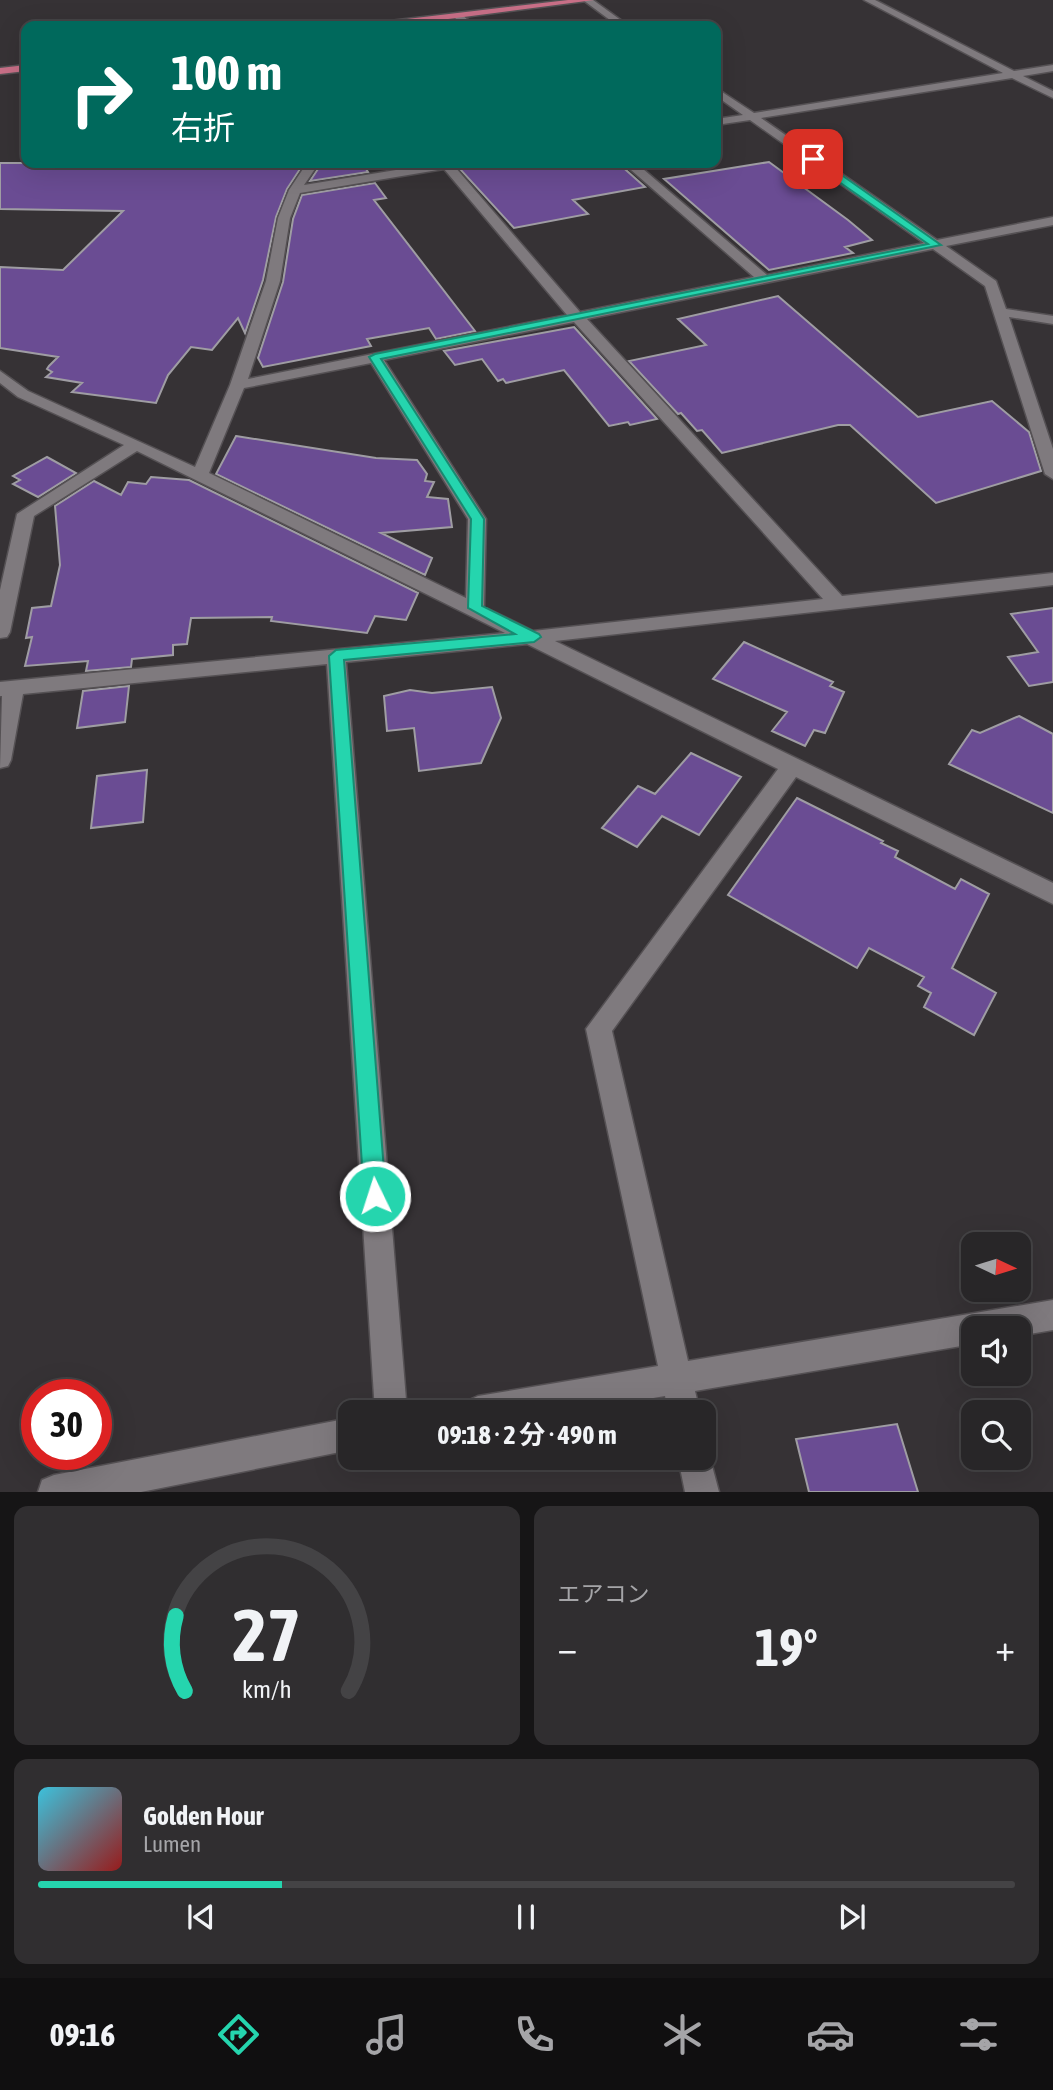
<!DOCTYPE html>
<html lang="ja">
<meta charset="utf-8">
<style>
:root{--surface:#282628;--page:#302e30;--text:#f1f3f6;--muted:#a5a5a8;--line:#444345;--accent:#25d5ae}
body{margin:0;font-family:"Asap Condensed","Noto Sans JP",sans-serif;background:var(--page);color:var(--text);height:100vh;display:flex;flex-direction:column;font-size:26px;white-space:nowrap}
*{box-sizing:border-box;margin:0}
p{font-size:23px;color:var(--muted)}
.icon{flex:none;width:38px;height:38px;fill:none;stroke:currentColor;stroke-width:2;stroke-linecap:round;stroke-linejoin:round}
.map{position:relative;height:1492px;overflow:hidden}
.drawer{display:flex;flex-direction:column;gap:14px;padding:14px;background:#161516;flex:1}
.drawer>*{flex:none}
.top-card{position:absolute;left:21px;top:21px;width:700px;height:147px;border-radius:14px;box-shadow:0 7px 28px #0002,0 0 0 2px var(--line);background:#00695c;color:#fff;overflow:hidden}
.needle{width:46px;rotate:94deg}
.buttons{position:absolute;left:961px;top:1232px;display:grid;gap:14px}
.buttons a{display:grid;place-items:center;width:70px;height:70px;border-radius:14px;background:var(--surface);box-shadow:0 7px 28px #0002,0 0 0 2px var(--line);font-size:35px}
.speed{position:absolute;left:21px;top:1379px;display:flex;gap:14px;font-size:35px;font-weight:700;text-align:center}
.speed>*{display:grid;place-content:center;width:91px;height:91px;border-radius:50%;background:var(--surface);box-shadow:0 7px 28px #0002,0 0 0 2px var(--line);line-height:1}
.speed .limit{border:10px solid #d22;background:#fff;color:#111}
.pin{position:absolute;display:grid;place-items:center;width:60px;height:60px;color:#fff;margin:-30px;border-radius:14px;box-shadow:0 4px 10px #0006}
.me{position:absolute;width:77px;margin:-38px;rotate:356deg;stroke-linejoin:round;filter:drop-shadow(0 0 5px #0008)}
.turn{display:flex;align-items:center;gap:24px;height:147px;padding:0 35px;font-size:32px}
.turn .icon{width:91px;height:91px;stroke-width:2.5}
.turn b{display:block;font-size:49px;line-height:60px}
.big{font-size:52px;font-weight:700;line-height:1.1}
.drawer .tile{flex:1;display:flex;flex-direction:column;justify-content:center;gap:10px;min-width:0;padding:0 24px;border-radius:14px;background:var(--page)}
.drawer .dial{align-items:center;gap:0}
.dial svg{height:182px;overflow:visible;fill:none;stroke:var(--line);stroke-width:7;stroke-linecap:round;text-anchor:middle}
.dial text{fill:var(--text);stroke:none}
.song{display:flex;align-items:center;gap:21px}
.cover{width:84px;height:84px;border-radius:10px;background:linear-gradient(135deg,hsl(190 70% 55%),hsl(0 70% 35%))}
.played{height:7px;border-radius:4px;background:linear-gradient(90deg,var(--accent) 25%,var(--line) 25%)}
.keys{display:flex;justify-content:space-around;direction:ltr}
.heat{display:flex;justify-content:space-between;align-items:center;font-size:38px;direction:ltr}
.drawer .tiles{flex:1;display:grid;gap:14px;grid-template-columns:1fr 1fr}
.tile:last-child{grid-column:span 2}
.trip{position:absolute;left:338px;top:1400px;width:378px;height:70px;border-radius:14px;background:var(--surface);box-shadow:0 7px 28px #0002,0 0 0 2px var(--line);font-weight:700;line-height:70px;text-align:center}
.menu{display:flex;height:112px;justify-content:space-around;align-items:center;background:#100f10;color:var(--muted)}
.menu .icon{width:49px;height:49px}
.menu .on{color:var(--accent)}
.menu b{font-size:32px;color:var(--text)}
.map>svg:first-child{display:block}
.building{fill:#6a4c93;stroke:#9f9da3;stroke-width:2}
.lines{fill:none;stroke-linecap:round;stroke-linejoin:round}
.street-casing{stroke:#555154;stroke-width:3}
.primary-casing{stroke:#555154;stroke-width:3}
.street{fill:#7f7a7e;fill-rule:evenodd}
.primary{fill:#c86f87;fill-rule:evenodd}
.route{fill:#25d5ae;stroke:#188a71;stroke-width:2}
</style>
<div class="map">
<svg width="1053" height="1492" viewBox="0 0 1053 1492">
<rect width="100%" height="100%" fill="#363235"/>
<path class="building" d="M769 162 848 220 872 240 845 247 853 253 769 270 664 179Z
M0 163H304L287 189 276 217 263 280 245 333 238 318 212 350 191 347 168 375 156 403 72 392 82 383 46 377 52 372 47 369 49 366 58 357 0 348V267L63 270 123 211 0 209Z
M322 163H362L368 172 310 181Z
M492 163H618L645 187 573 200 588 214 514 228 459 168Z
M375 183 386 198 374 200 475 331 436 339 429 328 367 339 371 346 263 367 258 358 283 282 293 219 302 195Z
M778 296 918 417 992 401 1029 432 1041 471 936 503 850 425H838L722 453 702 430 697 431 681 413 678 414 629 361 706 345 678 319Z
M574 327 657 419 630 425 628 422 609 426 564 370 506 383 503 379 498 381 482 359 455 365 444 351Z
M236 436 376 458 417 460 427 474 425 481 434 482 427 497 448 499 452 527 381 533 432 558 425 575 216 474Z
M47 457 76 473 38 497 13 484 20 480 13 476Z
M151 477 189 480 418 593 406 620 375 616 367 633 271 621 272 617 191 618 187 644 173 645V655L132 659 131 667 86 671 88 661 25 666 32 637 26 638 32 608 51 606 60 565 55 506 94 481 121 495 128 482 146 484Z
M1053 608V682L1029 686 1008 657 1038 652 1011 614Z
M744 642 833 682 830 686 844 692 825 733 814 730 805 746 772 731 787 712 713 679Z
M129 686 125 722 77 728 83 691Z
M492 687 501 718 481 763 419 771 414 728 387 731 384 696 410 690 432 693Z
M1019 716 1053 734V813L949 764 972 730 980 733Z
M691 753 741 777 699 835 662 816 637 847 602 828 638 786 655 794Z
M147 770 143 822 91 828 97 776Z
M797 798 883 841 881 843 898 851 895 857 955 889 961 879 989 894 952 968 996 993 974 1035 924 1007 931 993 918 986 924 977 869 948 857 968 728 895Z
M897 1424 918 1492H809L796 1439Z"/>
<g class="lines">
<defs>
<path id="street" d="M583 0H593L629 26H618Z
M864 0H875L1014 71 1053 65V71L1023 76 1053 91V98L1012 78 761 118 937 240 1053 217V225L946 246 996 281 1006 309 1053 316V324L1009 317 1053 449V479L1045 474 985 286 933 249 587 319 842 596 1053 573V585L555 641 1053 883V904L796 777 612 1031 688 1361 1053 1300V1330L1018 1336V1328H973V1344L695 1391 700 1412H668L665 1396 571 1412H462L467 1401 478 1396 658 1366 586 1029 778 769 527 644 346 662 407 1412H375L327 664 23 694 11 760 8 766 0 768 2 696H0V682L505 633 137 451 34 516 10 632 7 637 0 638V590L17 514 124 445 18 397 0 383V371L28 391 195 467 230 385 266 281 278 218 289 190 307 163H319L304 185 439 163H464L455 167 580 312 754 277 623 163H636L767 275 924 243 750 120 716 125V119L743 115 716 96V88L754 113 1003 73ZM444 169 567 315 248 379 280 281 290 218 300 193ZM574 322 823 599 533 631 484 607 486 519 384 360ZM371 363 468 519 466 598 209 473 244 388Z
M455 14H461L475 26H465L455 18Z
M350 1418V1450L141 1492H38L42 1480 54 1475Z
M704 1446 710 1458 719 1492H685L678 1458H704Z"/>
<path id="primary" d="M568 0H594L394 26H368L373 23Z
M26 65V71L0 74V68Z"/>
</defs>
<use href="#street" class="street-casing"/>
<use href="#primary" class="primary-casing"/>
<use href="#street" class="street"/>
<use href="#primary" class="primary"/>
</g>
<path class="route" d="M809 157H816L941 245 381 359 484 519 482 606 539 634 541 637 534 642 344 660 386 1196 383 1204 375 1207 368 1204 364 1196 329 656 336 650 515 634 468 608 471 519 369 357 375 354 928 244 809 161Z"/>
</svg>
<div class="buttons">
<a><svg class="needle" viewBox="-14 -14 28 28"><path d="M0-13l5 13h-10z" fill="#e53935"/><path d="M0 13l5-13h-10z" fill="#a5a5a8"/></svg></a>
<a><svg class="icon" aria-label="sound" viewBox="0 0 24 24"><path d="M4 9h4l5-4v14l-5-4H4zM17 9q2 3 0 6"/></svg></a>
<a><svg class="icon" aria-label="search" viewBox="0 0 24 24"><circle cx="10" cy="10" r="6"/><path d="M15 15l6 6"/></svg></a>
</div>
<div class="speed"><div class="limit">30</div></div>
<div class="pin" style="left:813px;top:159px;background:#d93025"><svg class="icon" aria-label="arrive" viewBox="0 0 24 24"><path d="M6 21V4h12l-3 4 3 4H6"/></svg></div>
<svg class="me" style="left:375px;top:1196px" viewBox="-20 -20 40 40"><circle r="17" fill="#25d5ae" stroke="#fff" stroke-width="3"/><path d="M0-11L8 9 0 5-8 9z" fill="#fff"/></svg>
<div class="trip">09:18 · 2 分 · 490 m</div>
<div class="top-card">
<div class="turn"><svg class="icon" aria-label="right" viewBox="0 0 24 24"><path d="M7 20v-9h11M14 6l5 5-5 5"/></svg><div><b>100 m</b>右折</div></div>
</div>
</div>
<section class="drawer">
<div class="tiles">
<div class="tile dial"><svg viewBox="0 0 100 80">
<path d="M14 69A42 42 0 1 1 86 69"/>
<path d="M14 69A42 42 0 0 1 10 36" stroke="#25d5ae"/>
<text x="50" y="56" font-size="32" font-weight="700">27</text>
<text x="50" y="72" font-size="11">km/h</text>
</svg></div>
<div class="tile"><p>エアコン</p>
<div class="heat"><a>−</a><b class="big">19°</b><a>+</a></div>
</div>
<div class="tile">
<div class="song"><i class="cover"></i><div><b>Golden Hour</b><p>Lumen</p></div></div>
<div class="played"></div>
<div class="keys"><svg class="icon" aria-label="previous" viewBox="0 0 24 24"><path d="M18 5L8 12l10 7zM5 5v14"/></svg><svg class="icon" aria-label="pause" viewBox="0 0 24 24"><path d="M8 5v14M16 5v14"/></svg><svg class="icon" aria-label="next" viewBox="0 0 24 24"><path d="M6 5l10 7-10 7zM19 5v14"/></svg></div>
</div>
</div>
</section>
<nav class="menu">
<b>09:16</b>
<svg class="icon on" aria-label="directions" viewBox="0 0 24 24"><path d="M12 3l9 9-9 9-9-9zM9 14v-3h6M13 9l2 2-2 2"/></svg>
<svg class="icon" aria-label="music" viewBox="0 0 24 24"><path d="M9 18V5l10-2v13"/><circle cx="6" cy="18" r="3"/><circle cx="16" cy="16" r="3"/></svg>
<svg class="icon" aria-label="phone" viewBox="0 0 24 24"><path d="M5 4h4l2 5-3 2q2 4 5 5l2-3 5 2v4C11 20 4 13 5 4z"/></svg>
<svg class="icon" aria-label="climate" viewBox="0 0 24 24"><path d="M12 3v18M4 7l16 10M4 17L20 7"/></svg>
<svg class="icon" aria-label="car" viewBox="0 0 24 24"><path d="M5 17H2v-5l4-1 3-4h7l3 4 3 1v5h-3M9 17h6M6 11h13"/><circle cx="7" cy="17" r="2"/><circle cx="17" cy="17" r="2"/></svg>
<svg class="icon" aria-label="filters" viewBox="0 0 24 24"><path d="M4 7h16M4 17h16"/><circle cx="9" cy="7" r="2"/><circle cx="15" cy="17" r="2"/></svg>
</nav>
